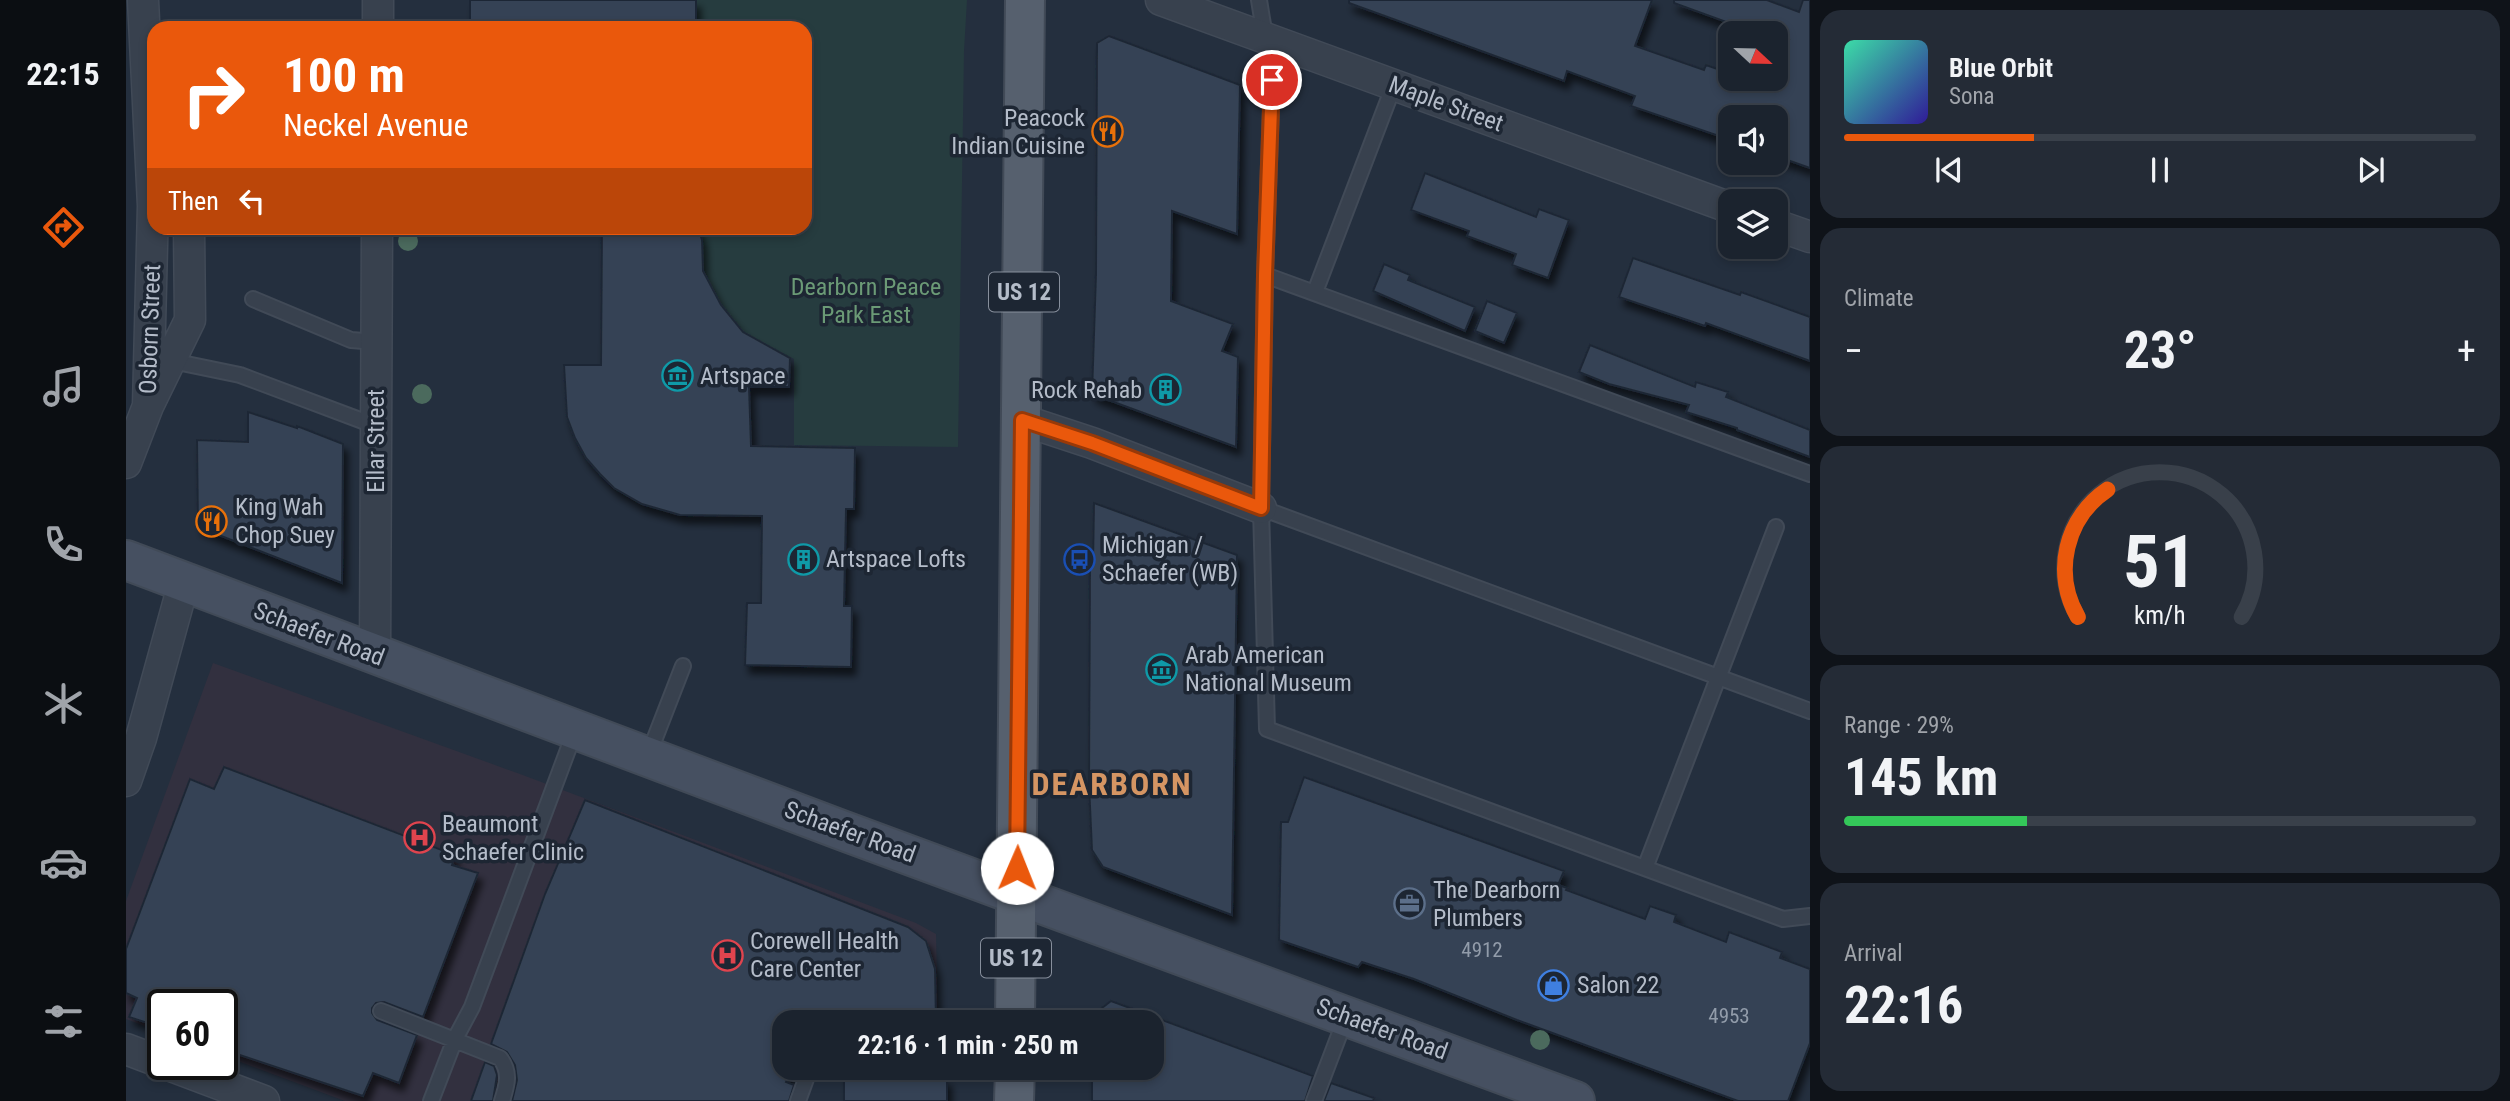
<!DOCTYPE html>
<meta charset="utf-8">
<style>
:root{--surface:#1b232e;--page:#242b36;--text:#f1f3f6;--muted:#a0a4aa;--line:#39404a;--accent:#ea580c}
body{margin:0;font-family:"Roboto Condensed",sans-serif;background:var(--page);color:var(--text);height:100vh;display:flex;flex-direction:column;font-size:26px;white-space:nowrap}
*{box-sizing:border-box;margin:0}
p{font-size:23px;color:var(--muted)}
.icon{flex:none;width:38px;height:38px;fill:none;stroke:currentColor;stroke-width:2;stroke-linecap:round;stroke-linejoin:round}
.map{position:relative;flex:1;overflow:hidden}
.panel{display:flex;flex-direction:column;gap:10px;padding:10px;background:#0f1319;width:700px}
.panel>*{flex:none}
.guide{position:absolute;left:21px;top:21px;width:665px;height:214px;border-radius:21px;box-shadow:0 4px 10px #0003,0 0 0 2px var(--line);background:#ea580c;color:#fff;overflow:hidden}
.needle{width:46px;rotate:112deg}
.fabs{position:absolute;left:1592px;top:21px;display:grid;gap:14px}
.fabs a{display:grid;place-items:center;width:70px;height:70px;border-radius:14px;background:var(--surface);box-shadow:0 4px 10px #0003,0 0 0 2px var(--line);font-size:35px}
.speed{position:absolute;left:21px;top:989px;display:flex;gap:14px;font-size:35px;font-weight:700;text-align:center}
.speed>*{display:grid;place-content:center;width:91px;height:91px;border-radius:50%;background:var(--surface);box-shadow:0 4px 10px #0003,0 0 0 2px var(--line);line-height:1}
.speed .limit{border:4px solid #111;border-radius:10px;background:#fff;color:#111}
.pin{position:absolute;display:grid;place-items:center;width:60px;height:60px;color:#fff;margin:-30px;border:4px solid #fff;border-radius:50%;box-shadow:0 2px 7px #0007}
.me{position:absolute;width:77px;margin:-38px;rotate:1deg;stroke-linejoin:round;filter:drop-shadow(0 0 5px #0008)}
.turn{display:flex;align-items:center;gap:24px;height:147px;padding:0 21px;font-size:32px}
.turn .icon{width:91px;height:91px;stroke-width:2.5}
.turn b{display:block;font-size:49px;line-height:60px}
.then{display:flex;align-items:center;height:66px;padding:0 21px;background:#0003;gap:14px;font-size:26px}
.big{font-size:52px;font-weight:700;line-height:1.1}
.panel .widget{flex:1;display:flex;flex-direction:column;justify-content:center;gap:10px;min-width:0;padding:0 24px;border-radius:21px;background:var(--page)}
.panel .dial{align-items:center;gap:0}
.dial svg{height:182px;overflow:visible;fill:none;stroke:var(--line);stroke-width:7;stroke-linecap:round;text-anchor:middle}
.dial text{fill:var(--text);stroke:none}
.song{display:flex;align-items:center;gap:21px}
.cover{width:84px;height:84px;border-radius:10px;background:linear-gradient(135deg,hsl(160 70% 55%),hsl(250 70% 35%))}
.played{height:7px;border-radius:4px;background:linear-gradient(90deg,var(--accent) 30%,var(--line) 30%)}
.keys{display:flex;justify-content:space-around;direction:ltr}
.heat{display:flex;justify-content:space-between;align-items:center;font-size:38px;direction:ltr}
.charge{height:10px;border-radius:5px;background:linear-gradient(90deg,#34c759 29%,var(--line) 0)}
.trip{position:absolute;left:646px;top:1010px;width:392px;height:70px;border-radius:21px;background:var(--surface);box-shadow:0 4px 10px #0003,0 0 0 2px var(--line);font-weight:700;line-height:70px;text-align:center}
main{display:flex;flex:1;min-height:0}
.tabs{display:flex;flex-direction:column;width:126px;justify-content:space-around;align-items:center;background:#0b0e12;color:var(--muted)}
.tabs .icon{width:49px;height:49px}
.tabs .selected{color:var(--accent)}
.tabs b{font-size:32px;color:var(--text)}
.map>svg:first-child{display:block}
.medical{fill:#32303f}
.green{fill:#263c3f}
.building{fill:#364354;stroke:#1f2835;stroke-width:2;filter:url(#shadow)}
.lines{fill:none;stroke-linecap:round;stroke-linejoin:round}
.lane-casing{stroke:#414a57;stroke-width:18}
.street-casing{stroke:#414a57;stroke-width:33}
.secondary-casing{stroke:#414a57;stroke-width:42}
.primary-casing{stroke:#414a57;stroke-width:42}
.lane{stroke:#38414e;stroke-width:14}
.street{stroke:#38414e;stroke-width:30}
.secondary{stroke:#465061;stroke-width:38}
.primary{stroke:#56606e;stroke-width:38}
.tree{fill:#4b6a5d}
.route-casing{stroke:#983908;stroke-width:18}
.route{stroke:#ea580c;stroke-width:12}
.labels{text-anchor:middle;stroke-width:7;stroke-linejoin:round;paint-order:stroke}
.number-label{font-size:21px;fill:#929caa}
.shield{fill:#1d2633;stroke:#878f9c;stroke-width:2}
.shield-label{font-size:23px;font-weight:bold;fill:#b4bcc9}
.street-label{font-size:24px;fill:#b4bcc9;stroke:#1d2633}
.poi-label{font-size:24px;fill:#b4bcc9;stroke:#1d2633;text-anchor:start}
.park-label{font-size:24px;fill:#6b9a76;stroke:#1d2633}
.district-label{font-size:32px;font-weight:bold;letter-spacing:2px;fill:#d59563;stroke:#1d2633}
</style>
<main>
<nav class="tabs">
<b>22:15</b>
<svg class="icon selected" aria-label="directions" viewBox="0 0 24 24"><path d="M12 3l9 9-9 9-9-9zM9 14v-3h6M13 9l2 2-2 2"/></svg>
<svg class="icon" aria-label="music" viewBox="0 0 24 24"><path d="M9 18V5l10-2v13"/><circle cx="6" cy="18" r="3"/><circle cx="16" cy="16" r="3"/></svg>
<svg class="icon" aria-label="phone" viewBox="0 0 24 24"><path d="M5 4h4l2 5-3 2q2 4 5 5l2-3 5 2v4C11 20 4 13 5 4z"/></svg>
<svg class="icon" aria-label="climate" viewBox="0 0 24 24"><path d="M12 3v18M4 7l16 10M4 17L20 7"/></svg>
<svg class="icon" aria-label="car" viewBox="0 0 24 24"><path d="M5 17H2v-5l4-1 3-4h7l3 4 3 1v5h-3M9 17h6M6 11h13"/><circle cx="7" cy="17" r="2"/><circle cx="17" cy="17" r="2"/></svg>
<svg class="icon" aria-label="filters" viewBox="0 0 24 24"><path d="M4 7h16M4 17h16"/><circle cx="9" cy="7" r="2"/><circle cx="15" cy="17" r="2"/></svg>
</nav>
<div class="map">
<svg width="1684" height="1101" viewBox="0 0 1684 1101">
<defs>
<filter id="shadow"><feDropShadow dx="4.5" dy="8" stdDeviation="3.5" flood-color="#0009"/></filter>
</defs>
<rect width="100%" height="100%" fill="#242f3e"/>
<path class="medical" d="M87 663 394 774 790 923 810 934 812 1022H658V1068H671L658 1101H219L96 1055V1004H37V1033L0 1019V901Z"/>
<path class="green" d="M570 0H841L838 51 832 447 668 445V359L617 332 595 305 577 271 576 240 572 228H679V28H570Z"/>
<path class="building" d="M344 0H570V28H344Z
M1223 0H1526L1509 46 1578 70 1580 65 1597 71 1598 68 1605 70V79H1650L1663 40 1650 36V33H1644L1615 23 1614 27 1548 3V0H1641L1673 12 1677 0H1684V168L1650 156V117H1600L1593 136 1505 106 1509 96 1441 71 1438 81 1223 3Z
M983 36 1114 85 1111 234 1046 211 1045 301 1107 324 1096 351 1112 357 1110 447 966 394 970 274 971 43Z
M1299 173 1410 217 1413 209 1443 220 1422 278 1386 265 1390 254 1341 236 1343 231 1285 210Z
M476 228H572L576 240 577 271 595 305 617 332 664 358 663 387H623L625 446 729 448 728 509H720L718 606H726L725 667 619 665 621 603H635L636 516 554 515 516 504 488 488 474 474 460 458 449 438 441 417 438 365H475Z
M1507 258 1614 295 1615 292 1684 317V361L1580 323 1579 326 1493 297Z
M1258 264 1284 275 1282 280 1349 307 1339 331 1247 291Z
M1361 301 1391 313 1378 343 1349 331Z
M1464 345 1569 387 1570 382 1602 392 1600 397 1684 430V457L1611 430V428L1560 412 1563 405 1483 384 1453 372Z
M122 412 171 428V426L217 444 216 583 72 527 71 440 122 442Z
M968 503 1111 555 1106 915 977 867 966 850 963 784 964 564 967 565Z
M98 767 329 855 326 865 352 873 297 1017 258 1002 250 1003 246 1008V1013L251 1020 291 1035 273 1083 247 1073 237 1096 96 1049V1004H37V1028L3 1017 11 998 0 993V949L64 779 88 789Z
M1178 777 1438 871 1432 885 1441 888 1440 890 1519 919 1524 906 1550 915 1548 922 1600 942 1603 932 1656 952 1654 958 1684 969V1043L1662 1101H1612L1391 1020 1288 979 1236 962 1232 967 1153 940 1155 822H1162Z
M459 800 782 927 800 941 809 969 810 1022H658V1068H666L660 1082 668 1085 663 1101H386L391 1080 389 1065 381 1052 365 1044 419 894Z
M985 1001 1187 1076 1179 1101H966V1068H1026V1022H967V1015Z
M359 1062 368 1066 371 1075 367 1101H345Z
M718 1068H810L811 1076 821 1080V1101H718Z
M1205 1083 1248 1098 1247 1101H1198Z"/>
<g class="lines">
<defs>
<path id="lane" d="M1133 0 1146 80 1139 275 1135 508 1141 729 1657 919 1684 916
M1139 275 1684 474
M1189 292 1268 85
M127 299 225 340 251 342
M46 361 114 375 250 426
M1135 508 1684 711
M522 756 557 666
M1519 868 1650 527
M255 1011 374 1058C385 1072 381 1085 376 1101
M305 1101 329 1039 346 1007 449 731
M672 1101 684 1068
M1188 1101 1220 1017"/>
<path id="street" d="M17 0 27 206 22 406
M1035 0 1605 208
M252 28V0
M1650 225 1684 237
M896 420 966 443 1135 508
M0 463 22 406 64 320 63 228
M249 655 251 228
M0 781 15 738 58 582
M0 1049 37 1063
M40 1064 138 1101"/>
<path id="secondary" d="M0 560 718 831 1449 1101"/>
<path id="primary" d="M889 1022 899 0
M888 1101 889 1068"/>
</defs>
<use href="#lane" class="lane-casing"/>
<use href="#street" class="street-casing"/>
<use href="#secondary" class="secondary-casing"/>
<use href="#primary" class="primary-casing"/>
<use href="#lane" class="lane"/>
<use href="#street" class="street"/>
<use href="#secondary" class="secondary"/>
<use href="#primary" class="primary"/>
</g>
<g class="tree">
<circle cx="282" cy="241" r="10"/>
<circle cx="296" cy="394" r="10"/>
<circle cx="1414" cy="1040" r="10"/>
</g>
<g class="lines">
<defs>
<path id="route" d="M891 868 896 420 966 443 1135 508 1139 275 1146 80"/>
</defs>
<use href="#route" class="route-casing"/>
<use href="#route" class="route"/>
</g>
<defs>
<symbol id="restaurant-ring" viewBox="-11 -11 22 22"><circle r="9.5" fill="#1d2633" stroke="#e8710a" stroke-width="1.5"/><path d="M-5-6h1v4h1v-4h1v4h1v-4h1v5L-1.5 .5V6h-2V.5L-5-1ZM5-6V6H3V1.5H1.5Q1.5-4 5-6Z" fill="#e8710a"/></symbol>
<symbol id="museum-ring" viewBox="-11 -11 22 22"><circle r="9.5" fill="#1d2633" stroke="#0f9aa8" stroke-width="1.5"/><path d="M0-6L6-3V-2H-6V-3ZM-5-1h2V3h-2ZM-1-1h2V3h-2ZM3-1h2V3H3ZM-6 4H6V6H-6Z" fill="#0f9aa8"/></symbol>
<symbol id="building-ring" viewBox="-11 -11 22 22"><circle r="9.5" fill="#1d2633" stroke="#0f9aa8" stroke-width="1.5"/><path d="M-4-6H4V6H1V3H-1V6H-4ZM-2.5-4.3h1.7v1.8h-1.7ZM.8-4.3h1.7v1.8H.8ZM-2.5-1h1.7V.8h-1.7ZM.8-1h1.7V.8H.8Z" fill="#0f9aa8"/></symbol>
<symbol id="bus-ring" viewBox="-11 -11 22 22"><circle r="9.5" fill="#1d2633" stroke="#1a4fb4" stroke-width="1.5"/><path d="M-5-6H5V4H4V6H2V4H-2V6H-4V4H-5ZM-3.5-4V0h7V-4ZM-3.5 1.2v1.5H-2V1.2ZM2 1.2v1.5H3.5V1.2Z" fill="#1a4fb4"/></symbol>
<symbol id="hospital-ring" viewBox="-11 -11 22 22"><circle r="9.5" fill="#1d2633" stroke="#e0444e" stroke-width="1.5"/><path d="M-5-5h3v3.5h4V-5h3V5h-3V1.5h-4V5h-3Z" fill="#e0444e"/></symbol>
<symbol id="office-ring" viewBox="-11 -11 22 22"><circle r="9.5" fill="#1d2633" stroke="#5c6f8a" stroke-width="1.5"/><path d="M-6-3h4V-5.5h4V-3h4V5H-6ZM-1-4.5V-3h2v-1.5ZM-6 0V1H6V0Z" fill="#5c6f8a"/></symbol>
<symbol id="shop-ring" viewBox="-11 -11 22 22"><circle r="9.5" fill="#1d2633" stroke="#3f7fe0" stroke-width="1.5"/><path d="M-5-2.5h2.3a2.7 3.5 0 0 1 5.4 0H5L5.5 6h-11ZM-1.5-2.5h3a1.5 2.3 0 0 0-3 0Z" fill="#3f7fe0"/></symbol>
</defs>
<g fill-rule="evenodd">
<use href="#restaurant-ring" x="964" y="114" width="35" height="35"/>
<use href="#museum-ring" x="534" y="358" width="35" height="35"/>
<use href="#building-ring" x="1022" y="372" width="35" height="35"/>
<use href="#restaurant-ring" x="68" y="504" width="35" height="35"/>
<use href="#building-ring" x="660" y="542" width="35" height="35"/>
<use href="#bus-ring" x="936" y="542" width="35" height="35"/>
<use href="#museum-ring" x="1018" y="652" width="35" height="35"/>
<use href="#hospital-ring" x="276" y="820" width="35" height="35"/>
<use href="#office-ring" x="1266" y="886" width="35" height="35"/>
<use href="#hospital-ring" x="584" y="938" width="35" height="35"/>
<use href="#shop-ring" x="1410" y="968" width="35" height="35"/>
</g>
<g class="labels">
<g class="number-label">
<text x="1356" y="957">4912</text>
<text x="1603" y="1023">4953</text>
</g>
<g class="shield">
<rect x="863" y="272.5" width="70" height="39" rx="5"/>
<rect x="855" y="938.5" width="70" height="39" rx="5"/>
</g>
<g class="shield-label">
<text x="898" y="300">US 12</text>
<text x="890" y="966">US 12</text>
</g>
<g class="street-label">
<text transform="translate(1320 104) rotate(20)" y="8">Maple Street</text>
<text transform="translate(24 329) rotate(-88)" y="8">Osborn Street</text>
<text transform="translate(250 441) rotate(-90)" y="8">Ellar Street</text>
<text transform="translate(193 634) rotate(21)" y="8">Schaefer Road</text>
<text transform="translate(724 832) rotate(20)" y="8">Schaefer Road</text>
<text transform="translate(1256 1029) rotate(20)" y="8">Schaefer Road</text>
</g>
<g class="poi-label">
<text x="959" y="126" text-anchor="end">Peacock<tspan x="959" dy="28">Indian Cuisine</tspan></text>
<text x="574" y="384">Artspace</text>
<text x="1016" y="398" text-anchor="end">Rock Rehab</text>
<text x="109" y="515">King Wah<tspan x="109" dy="28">Chop Suey</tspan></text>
<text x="976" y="553">Michigan /<tspan x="976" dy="28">Schaefer (WB)</tspan></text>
<text x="700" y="567">Artspace Lofts</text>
<text x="1059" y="663">Arab American<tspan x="1059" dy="28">National Museum</tspan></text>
<text x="316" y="832">Beaumont<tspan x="316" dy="28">Schaefer Clinic</tspan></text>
<text x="1307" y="898">The Dearborn<tspan x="1307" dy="28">Plumbers</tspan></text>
<text x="624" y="949">Corewell Health<tspan x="624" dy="28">Care Center</tspan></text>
<text x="1451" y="993">Salon 22</text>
</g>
<g class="park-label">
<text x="740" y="295">Dearborn Peace<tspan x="740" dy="28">Park East</tspan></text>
</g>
<g class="district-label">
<text x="986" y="795">DEARBORN</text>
</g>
</g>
</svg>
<div class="fabs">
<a><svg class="needle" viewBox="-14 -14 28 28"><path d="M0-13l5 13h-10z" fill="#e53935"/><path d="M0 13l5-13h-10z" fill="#a0a4aa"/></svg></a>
<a><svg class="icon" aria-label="sound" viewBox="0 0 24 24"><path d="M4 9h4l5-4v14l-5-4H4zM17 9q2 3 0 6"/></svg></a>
<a><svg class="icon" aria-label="layers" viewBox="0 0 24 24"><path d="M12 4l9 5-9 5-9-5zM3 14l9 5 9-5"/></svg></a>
</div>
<div class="speed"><div class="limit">60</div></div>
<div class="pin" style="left:1146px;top:80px;background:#d93025"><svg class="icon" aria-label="arrive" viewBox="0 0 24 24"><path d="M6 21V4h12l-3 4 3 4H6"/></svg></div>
<svg class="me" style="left:891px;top:868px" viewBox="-20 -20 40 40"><circle r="19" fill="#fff"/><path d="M0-13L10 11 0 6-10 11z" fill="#ea580c"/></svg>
<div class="trip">22:16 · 1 min · 250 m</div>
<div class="guide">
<div class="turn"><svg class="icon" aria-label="right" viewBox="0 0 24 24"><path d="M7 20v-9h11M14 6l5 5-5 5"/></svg><div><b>100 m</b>Neckel Avenue</div></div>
<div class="then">Then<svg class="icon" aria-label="left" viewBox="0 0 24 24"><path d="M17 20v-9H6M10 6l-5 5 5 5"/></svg></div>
</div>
</div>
<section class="panel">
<div class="widget">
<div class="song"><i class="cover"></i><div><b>Blue Orbit</b><p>Sona</p></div></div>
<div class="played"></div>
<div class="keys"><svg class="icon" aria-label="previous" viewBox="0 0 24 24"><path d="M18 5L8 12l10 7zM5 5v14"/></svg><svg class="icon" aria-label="pause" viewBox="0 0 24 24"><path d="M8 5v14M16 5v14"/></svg><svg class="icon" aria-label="next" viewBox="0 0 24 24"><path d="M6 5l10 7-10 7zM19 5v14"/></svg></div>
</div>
<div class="widget"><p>Climate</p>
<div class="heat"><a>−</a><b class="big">23°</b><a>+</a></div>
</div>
<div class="widget dial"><svg viewBox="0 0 100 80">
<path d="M14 69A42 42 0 1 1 86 69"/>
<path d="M14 69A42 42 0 0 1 27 13" stroke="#ea580c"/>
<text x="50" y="56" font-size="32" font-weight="700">51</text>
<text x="50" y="72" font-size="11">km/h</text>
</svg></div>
<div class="widget"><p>Range · 29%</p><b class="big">145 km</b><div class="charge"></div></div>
<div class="widget"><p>Arrival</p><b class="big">22:16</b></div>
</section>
</main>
